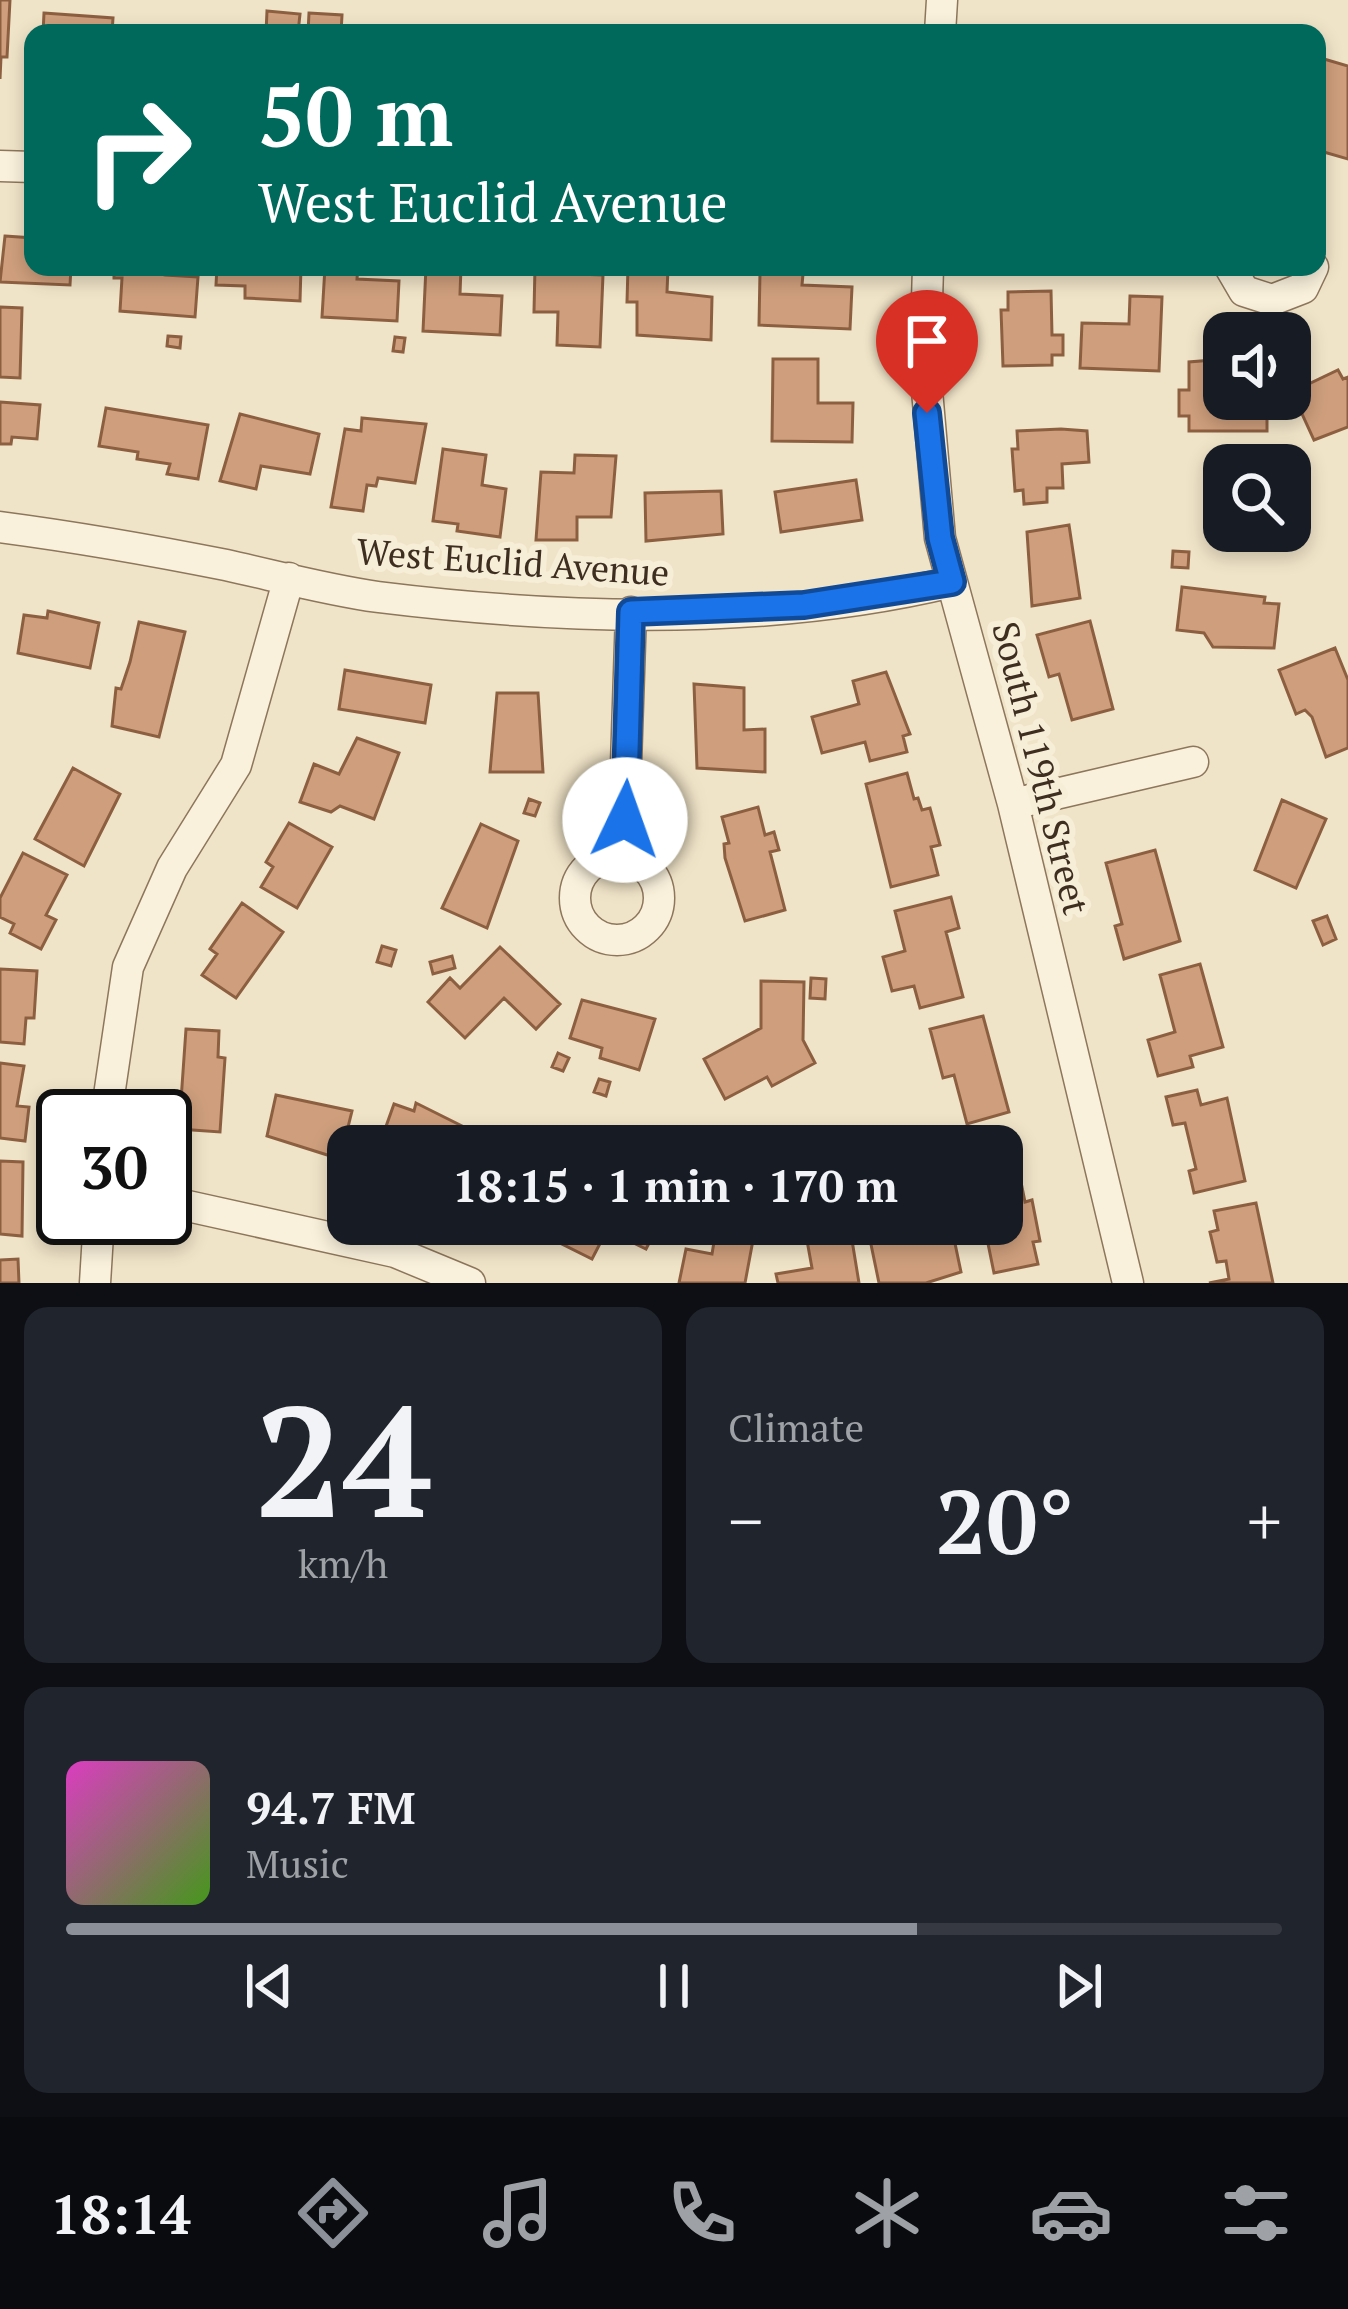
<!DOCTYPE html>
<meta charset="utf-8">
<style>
:root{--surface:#171b24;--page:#20242c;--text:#f1f3f6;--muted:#9ea1a6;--line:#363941;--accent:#8c9099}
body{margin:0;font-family:"PT Serif",serif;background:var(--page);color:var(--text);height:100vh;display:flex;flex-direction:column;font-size:45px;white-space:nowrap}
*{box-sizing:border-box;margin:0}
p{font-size:39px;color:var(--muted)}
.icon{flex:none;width:66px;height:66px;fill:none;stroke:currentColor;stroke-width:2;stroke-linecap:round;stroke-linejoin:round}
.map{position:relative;height:1283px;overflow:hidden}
.side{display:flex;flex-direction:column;gap:24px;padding:24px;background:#0d0f14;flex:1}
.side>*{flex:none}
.hud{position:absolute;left:24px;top:24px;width:1302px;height:252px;border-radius:24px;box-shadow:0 6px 18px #0003;background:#00695c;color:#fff;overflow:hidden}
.fabs{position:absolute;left:1203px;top:312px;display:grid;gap:24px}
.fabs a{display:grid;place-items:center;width:108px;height:108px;border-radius:24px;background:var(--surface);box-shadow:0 6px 18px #0003;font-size:60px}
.speed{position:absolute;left:36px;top:1089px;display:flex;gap:24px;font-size:60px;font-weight:700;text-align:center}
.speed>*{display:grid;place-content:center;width:156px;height:156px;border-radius:50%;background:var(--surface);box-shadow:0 6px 18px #0003;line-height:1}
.speed .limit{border:6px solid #111;border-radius:18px;background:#fff;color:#111}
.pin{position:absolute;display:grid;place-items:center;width:102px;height:102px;color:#fff;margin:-123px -51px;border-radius:50% 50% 50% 0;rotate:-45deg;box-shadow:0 0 12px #0007}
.pin .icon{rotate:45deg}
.me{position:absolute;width:132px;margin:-66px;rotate:3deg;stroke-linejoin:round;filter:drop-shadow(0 0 9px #0008)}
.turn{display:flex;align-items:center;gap:42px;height:252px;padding:0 36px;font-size:54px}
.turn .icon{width:156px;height:156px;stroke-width:2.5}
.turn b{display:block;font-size:84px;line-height:102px}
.big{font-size:90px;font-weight:600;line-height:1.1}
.side .card{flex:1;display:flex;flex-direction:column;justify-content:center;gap:18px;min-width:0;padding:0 42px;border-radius:24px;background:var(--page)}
.side .dial{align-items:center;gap:0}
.dial b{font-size:156px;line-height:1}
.song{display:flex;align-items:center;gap:36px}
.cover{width:144px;height:144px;border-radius:18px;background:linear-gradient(135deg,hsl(310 70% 55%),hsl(100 70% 35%))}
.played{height:12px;border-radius:6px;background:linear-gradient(90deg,var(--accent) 70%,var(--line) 70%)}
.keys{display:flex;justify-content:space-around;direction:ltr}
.heat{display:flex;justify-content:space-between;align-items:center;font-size:66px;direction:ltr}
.side .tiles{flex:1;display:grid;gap:24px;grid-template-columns:1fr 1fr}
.card:last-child{grid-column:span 2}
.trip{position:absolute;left:327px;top:1125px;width:696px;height:120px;border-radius:24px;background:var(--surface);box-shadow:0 6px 18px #0003;font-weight:600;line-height:120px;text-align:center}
.tab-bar{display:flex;height:192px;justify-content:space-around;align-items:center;background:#090b0e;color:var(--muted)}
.tab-bar .icon{width:84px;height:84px}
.tab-bar .on{color:var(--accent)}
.tab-bar b{font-size:54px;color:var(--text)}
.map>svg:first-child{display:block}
.building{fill:#cf9f7d;stroke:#8d5f41;stroke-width:3}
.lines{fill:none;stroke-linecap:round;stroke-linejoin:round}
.street-casing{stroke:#8d765c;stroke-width:33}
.street{stroke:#faf1dc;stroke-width:30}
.route-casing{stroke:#114b97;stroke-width:30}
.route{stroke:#1a73e8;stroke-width:21}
.labels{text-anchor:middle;stroke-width:12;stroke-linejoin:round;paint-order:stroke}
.street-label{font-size:36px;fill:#3d2e20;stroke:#f7eed8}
</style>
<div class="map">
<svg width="1348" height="1283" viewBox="0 0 1348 1283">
<rect width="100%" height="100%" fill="#f0e4c8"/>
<path class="building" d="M0 0H10L7 57H1L0 79Z
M267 11 300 14 298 33H266Z
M44 13 113 18 112 33H43Z
M309 13 342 15 341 33H308Z
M1324 59 1348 66V159L1317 150V74Z
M5 236 33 238V267H71L70 285 0 282Z
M114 267H153V272L165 275 198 277 195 317 120 311 122 278H114Z
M217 267H301L300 301 245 298V286L216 285Z
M325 267H358L357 279 399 281 397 321 322 317Z
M426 267H461L460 294 502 296 500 335 423 331Z
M535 267H579V274L603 275 600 347 557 345 558 312H534Z
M628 267 668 268 667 292 712 297 711 340 637 335V302H627Z
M760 272 803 274 802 285 852 287 850 329 759 325Z
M1051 291 1052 335H1063V355H1052V365L1003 366 1001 310H1008V292Z
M1130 296 1162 297 1159 371 1080 368 1082 323 1129 324Z
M0 307 22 308 20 378 0 377Z
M168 336 181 337 180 348 167 346Z
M395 337 405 338 403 352 393 351Z
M773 359H818V403H853L852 442 772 441Z
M1213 360 1224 362V399H1267V431H1189V416H1179V390H1189V362Z
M1338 370 1343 379 1348 377V427L1314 440 1292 392Z
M0 402 40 405 37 439 12 437 11 444H0Z
M106 408 208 425 198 479 167 474 170 464 137 459 138 452 99 446Z
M240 414 319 434 310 474 261 466 256 489 220 481Z
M362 418 426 424 415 483 378 478 376 486 367 485 363 511 331 507 345 429 361 431Z
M1061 429 1087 431 1089 462 1062 464 1063 488H1047V502L1024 504 1023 490 1015 491 1012 449H1018L1017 431Z
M443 449 486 455 482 485 506 489 500 537 457 531 458 524 433 521Z
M575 455 616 456 611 517H577V540H536L541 472 574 473Z
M856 480 862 520 781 532 775 492Z
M721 491 723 534 646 541 645 493Z
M1069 525 1080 598 1032 606 1027 532Z
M1173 551 1189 552 1188 568 1172 567Z
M1182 587 1265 597 1264 603 1279 604 1274 648 1213 647 1204 633 1177 630Z
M48 611 99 623 90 668 18 653 24 615 47 618Z
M1090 621 1113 709 1072 720 1059 674 1049 677 1037 635Z
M139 622 185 632 159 737 112 726 116 688 121 689 130 662Z
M1335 648 1348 680V748L1326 757 1312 717 1305 710 1296 714 1279 670Z
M345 670 431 685 425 723 339 709Z
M886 672 910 734 903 736 907 752 870 761 865 742 822 753 812 717 859 704 853 681Z
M694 684 744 688V730L765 729V772L697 768Z
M497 693H538L543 772H490Z
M357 738 399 753 374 819 340 806 331 812 300 802 314 764 339 774Z
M73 768 120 794 84 866 35 839Z
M907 773 914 799 918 798 922 810 930 808 940 845 931 847 938 875 891 887 866 784Z
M529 799 540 803 535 816 524 813Z
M1282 800 1326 819 1296 888 1255 870Z
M758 807 765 835 774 832 779 850 770 852 785 910 745 921 725 858 724 844 729 843 722 817Z
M289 823 332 847 297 908 261 887 273 867 266 862Z
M481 824 518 841 487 928 442 908Z
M1155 850 1180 941 1124 959 1115 926 1122 924 1106 863Z
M23 853 67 875 46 915 56 920 41 949 10 933 14 924 0 917V898Z
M951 897 959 928 946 932 963 997 920 1008 914 986 892 991 883 957 905 951 895 911Z
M242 903 283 932 236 998 202 975 217 954 210 949Z
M1327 916 1336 939 1323 945 1313 921Z
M382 946 396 950 391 966 377 962Z
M500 947 560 1004 536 1029 504 998 465 1038 428 1002 450 978 460 988Z
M452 956 455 968 433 974 430 962Z
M1200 964 1223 1047 1190 1056 1193 1067 1158 1076 1148 1040 1175 1032 1160 975Z
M0 969 37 971 34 1018H26L24 1044 0 1042Z
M811 978 826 979 825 999 810 998Z
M761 981 804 982 803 1040 815 1063 772 1086 767 1077 725 1099 704 1059 761 1028Z
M582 1000 655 1019 639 1070 600 1058 602 1048 570 1038Z
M983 1016 1009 1112 967 1124 954 1075 943 1078 930 1029Z
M186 1029 219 1031 218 1057 225 1058 220 1132 179 1129Z
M558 1053 569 1058 563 1071 552 1067Z
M0 1063 24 1066 17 1106 29 1107 25 1141 0 1138Z
M599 1079 610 1082 606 1096 594 1092Z
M1197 1090 1201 1105 1227 1098 1245 1181 1194 1193 1189 1171 1196 1169 1185 1123 1173 1125 1166 1097Z
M276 1095 352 1111 340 1159 267 1136Z
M416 1103 466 1128 460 1146H369L374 1133 384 1132 394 1104 414 1111Z
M0 1161 23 1162 22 1236 0 1234Z
M1020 1177 1025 1202 1032 1200 1040 1241 1033 1242 1038 1264 994 1273 984 1224H1002V1181Z
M1256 1203 1273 1283H1209L1229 1279 1226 1261 1217 1262 1210 1232 1218 1230 1214 1211Z
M567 1224H659L646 1249 607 1230 592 1259 558 1242Z
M717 1224H756L745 1283H679L686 1249 712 1254Z
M896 1224H913L917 1242 953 1234 961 1272 926 1283H879L868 1230Z
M850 1228 859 1283H778L776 1274 812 1268 806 1235Z
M18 1259 19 1283H0V1260Z"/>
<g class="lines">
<defs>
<path id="street" d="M940 33 942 0
M0 166 33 167
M928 267 925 368 940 538 1013 804 1128 1283
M1230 267 1244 291 1272 300 1303 288 1313 267
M0 527C76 537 151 550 226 565 276 576 327 590 378 597 564 620 769 626 952 582
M1013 804 1193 762
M623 856 631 612
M575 898a42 42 0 1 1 84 0a42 42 0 1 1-84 0Z
M106 1116 128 967 172 868 236 765 289 578
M165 1201 395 1252 470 1283
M95 1283 99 1218"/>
</defs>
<use href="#street" class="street-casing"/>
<use href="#street" class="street"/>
</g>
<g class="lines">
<defs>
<path id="route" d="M625 820 631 612 804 605 952 582 940 538 927 413"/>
</defs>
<use href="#route" class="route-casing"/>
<use href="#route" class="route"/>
</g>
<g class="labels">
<g class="street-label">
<text transform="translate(513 562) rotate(4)" y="13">West Euclid Avenue</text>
<text transform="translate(1041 768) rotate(76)" y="13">South 119th Street</text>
</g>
</g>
</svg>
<div class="fabs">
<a><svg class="icon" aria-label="sound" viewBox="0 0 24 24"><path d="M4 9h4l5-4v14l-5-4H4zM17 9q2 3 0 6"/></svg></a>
<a><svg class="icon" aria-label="search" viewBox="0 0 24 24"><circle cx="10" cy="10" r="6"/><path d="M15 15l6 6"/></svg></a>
</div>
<div class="speed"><div class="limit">30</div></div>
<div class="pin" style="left:927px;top:413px;background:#d93025"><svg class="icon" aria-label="arrive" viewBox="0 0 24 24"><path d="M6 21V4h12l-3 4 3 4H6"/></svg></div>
<svg class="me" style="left:625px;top:820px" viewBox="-20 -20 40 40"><circle r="19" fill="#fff"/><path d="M0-13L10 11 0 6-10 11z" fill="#1a73e8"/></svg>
<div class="trip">18:15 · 1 min · 170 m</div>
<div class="hud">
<div class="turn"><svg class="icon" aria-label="right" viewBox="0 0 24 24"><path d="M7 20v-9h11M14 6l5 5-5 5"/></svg><div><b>50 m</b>West Euclid Avenue</div></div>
</div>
</div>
<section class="side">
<div class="tiles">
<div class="card dial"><b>24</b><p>km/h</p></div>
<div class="card"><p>Climate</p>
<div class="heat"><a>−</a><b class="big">20°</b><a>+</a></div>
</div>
<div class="card">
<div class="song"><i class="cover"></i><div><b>94.7 FM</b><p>Music</p></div></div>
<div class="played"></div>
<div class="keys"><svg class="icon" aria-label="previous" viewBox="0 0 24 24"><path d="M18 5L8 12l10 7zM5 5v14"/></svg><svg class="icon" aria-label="pause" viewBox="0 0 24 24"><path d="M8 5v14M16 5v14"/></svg><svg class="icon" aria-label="next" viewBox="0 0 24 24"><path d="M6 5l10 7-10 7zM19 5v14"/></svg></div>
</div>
</div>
</section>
<nav class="tab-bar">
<b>18:14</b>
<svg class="icon on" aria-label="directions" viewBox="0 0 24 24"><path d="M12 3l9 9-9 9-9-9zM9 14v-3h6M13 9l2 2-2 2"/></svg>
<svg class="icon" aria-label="music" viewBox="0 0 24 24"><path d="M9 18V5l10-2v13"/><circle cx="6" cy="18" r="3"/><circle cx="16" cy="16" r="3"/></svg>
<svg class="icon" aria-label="phone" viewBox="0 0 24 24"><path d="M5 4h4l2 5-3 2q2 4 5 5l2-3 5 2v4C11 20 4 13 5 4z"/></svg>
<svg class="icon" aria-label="climate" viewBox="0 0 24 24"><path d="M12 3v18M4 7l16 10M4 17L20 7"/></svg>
<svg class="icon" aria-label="car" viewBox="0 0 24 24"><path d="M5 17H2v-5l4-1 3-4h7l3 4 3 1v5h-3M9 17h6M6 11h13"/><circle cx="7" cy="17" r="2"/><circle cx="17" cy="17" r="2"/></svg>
<svg class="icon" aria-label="filters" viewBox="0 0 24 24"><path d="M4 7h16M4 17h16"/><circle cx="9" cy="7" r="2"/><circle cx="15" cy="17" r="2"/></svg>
</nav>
